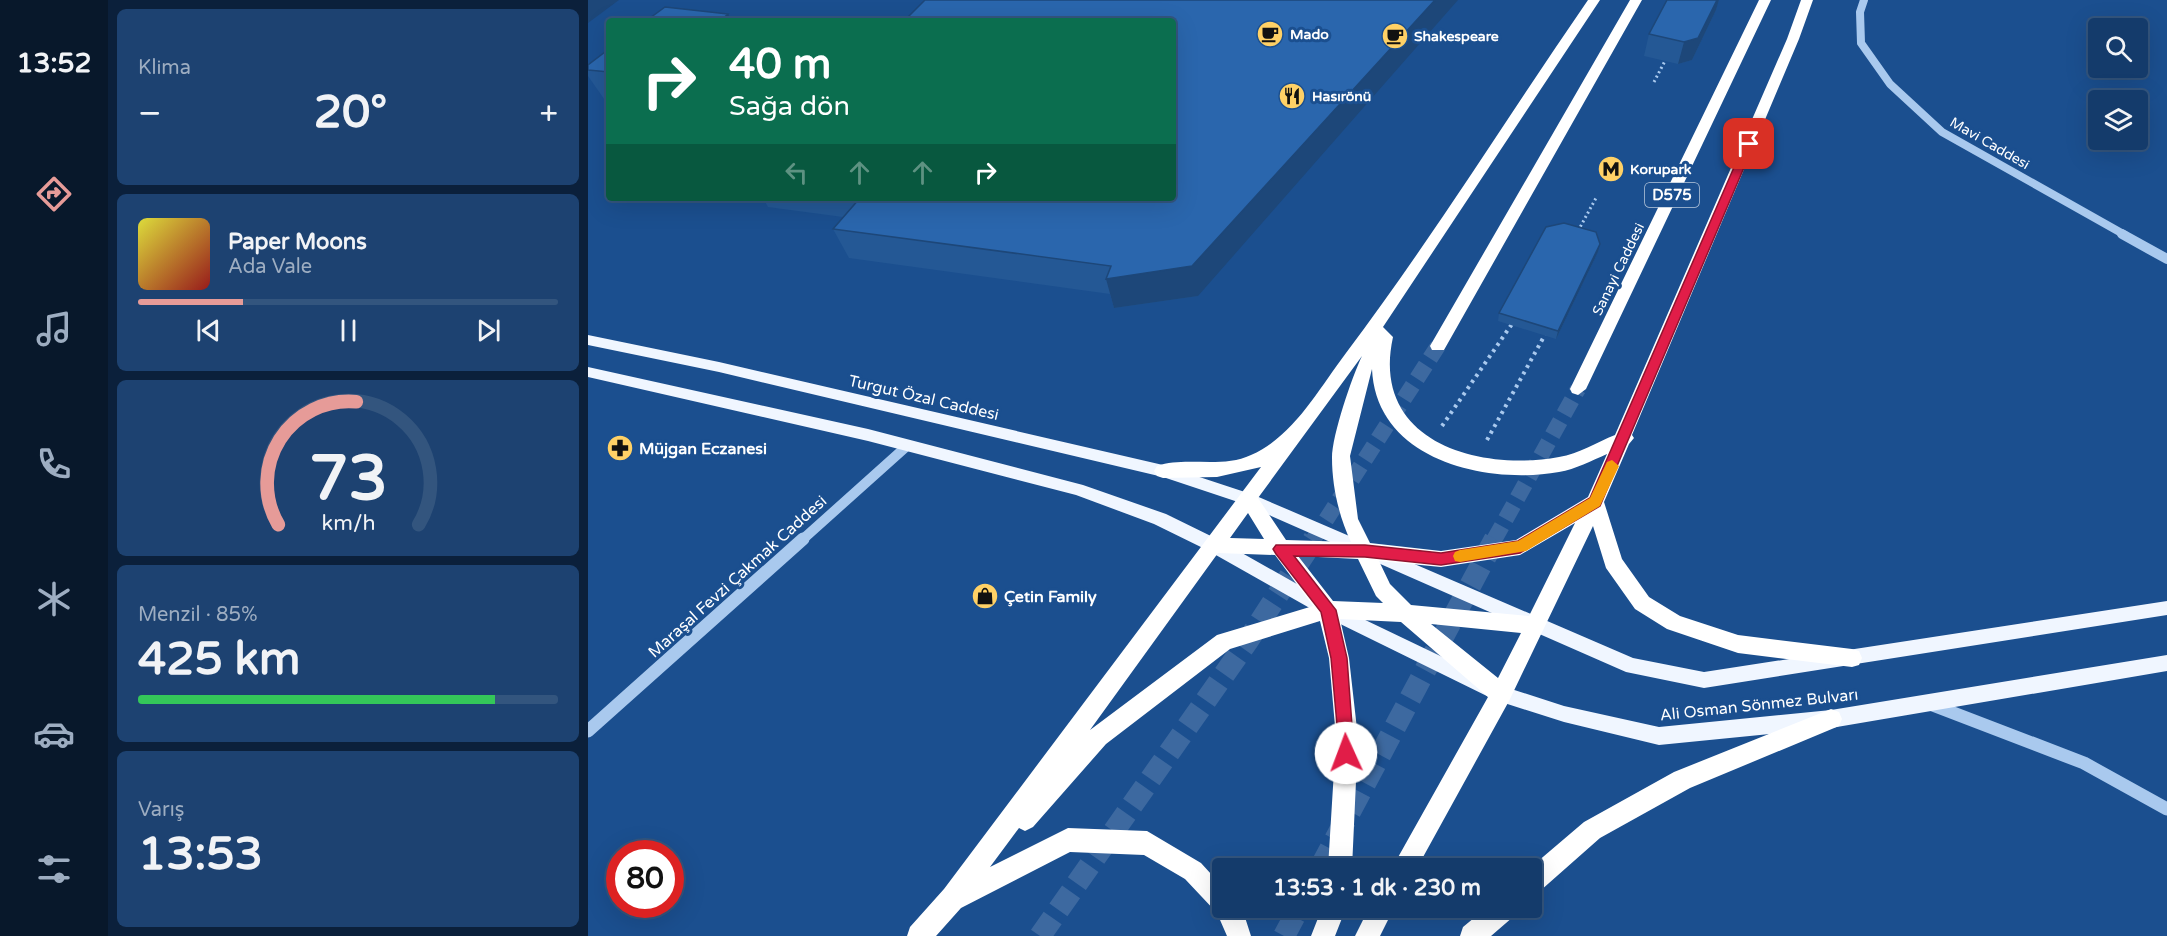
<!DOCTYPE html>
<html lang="tr">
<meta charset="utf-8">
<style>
:root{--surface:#143b6b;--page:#1d4271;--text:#f1f3f6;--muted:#9dadc1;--line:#33557e;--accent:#e69b98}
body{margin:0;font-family:"Varela Round",sans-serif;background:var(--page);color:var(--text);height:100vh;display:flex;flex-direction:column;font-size:22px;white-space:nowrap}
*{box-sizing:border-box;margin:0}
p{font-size:20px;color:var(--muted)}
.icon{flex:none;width:33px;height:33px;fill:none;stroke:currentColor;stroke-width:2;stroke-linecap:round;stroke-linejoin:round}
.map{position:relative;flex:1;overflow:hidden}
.side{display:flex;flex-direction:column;gap:9px;padding:9px;background:#0b203b;width:480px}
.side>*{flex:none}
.guide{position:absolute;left:18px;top:18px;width:570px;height:183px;border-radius:6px;box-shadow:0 6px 24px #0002,0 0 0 2px var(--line);background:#0b6e4f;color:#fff;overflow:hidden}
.fabs{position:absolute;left:1500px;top:18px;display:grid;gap:12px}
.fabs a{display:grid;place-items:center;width:60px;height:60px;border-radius:6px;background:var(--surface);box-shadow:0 6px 24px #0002,0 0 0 2px var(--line);font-size:30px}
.speed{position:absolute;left:18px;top:840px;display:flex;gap:12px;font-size:30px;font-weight:700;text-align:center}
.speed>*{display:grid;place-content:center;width:78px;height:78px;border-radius:50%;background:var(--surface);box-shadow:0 6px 24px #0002,0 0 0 2px var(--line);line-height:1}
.speed .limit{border:9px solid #d22;background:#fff;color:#111}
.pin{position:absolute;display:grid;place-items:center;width:51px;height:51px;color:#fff;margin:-26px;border-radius:12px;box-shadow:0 3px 9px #0006}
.me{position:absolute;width:66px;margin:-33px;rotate:358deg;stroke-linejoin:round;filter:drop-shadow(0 0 4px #0008)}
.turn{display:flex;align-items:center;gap:21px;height:126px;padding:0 24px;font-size:27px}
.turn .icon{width:78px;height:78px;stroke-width:2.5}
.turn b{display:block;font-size:42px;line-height:51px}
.lanes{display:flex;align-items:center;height:57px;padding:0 24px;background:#0003;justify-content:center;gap:30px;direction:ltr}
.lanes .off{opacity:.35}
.big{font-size:45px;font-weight:800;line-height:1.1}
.side .card{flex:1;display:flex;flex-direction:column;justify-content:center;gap:9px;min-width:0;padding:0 21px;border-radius:9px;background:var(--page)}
.side .dial{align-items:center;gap:0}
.dial svg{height:156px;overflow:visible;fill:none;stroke:var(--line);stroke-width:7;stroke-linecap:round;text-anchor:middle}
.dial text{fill:var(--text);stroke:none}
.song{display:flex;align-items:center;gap:18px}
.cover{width:72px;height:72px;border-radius:9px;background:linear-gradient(135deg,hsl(60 70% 55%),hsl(0 70% 35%))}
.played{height:6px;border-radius:3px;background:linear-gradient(90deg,var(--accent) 25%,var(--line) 25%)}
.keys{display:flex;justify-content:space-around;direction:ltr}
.heat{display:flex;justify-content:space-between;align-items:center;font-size:33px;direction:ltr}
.charge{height:9px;border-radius:4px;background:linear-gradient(90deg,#34c759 85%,var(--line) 0)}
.trip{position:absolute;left:624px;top:858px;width:330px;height:60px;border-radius:6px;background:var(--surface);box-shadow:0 6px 24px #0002,0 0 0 2px var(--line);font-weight:800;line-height:60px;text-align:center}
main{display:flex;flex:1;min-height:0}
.tab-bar{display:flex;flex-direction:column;width:108px;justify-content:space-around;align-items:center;background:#08182b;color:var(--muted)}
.tab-bar .icon{width:42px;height:42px}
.tab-bar .current{color:var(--accent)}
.tab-bar b{font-size:27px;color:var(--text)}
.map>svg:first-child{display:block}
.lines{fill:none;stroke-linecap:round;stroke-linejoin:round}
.highway-tunnel-far1{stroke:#3d69a0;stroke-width:16;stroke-dasharray:16 8;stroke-linecap:butt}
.highway-tunnel{stroke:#3d69a0;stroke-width:22;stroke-dasharray:22 10;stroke-linecap:butt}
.path-far1{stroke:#a9c9ee;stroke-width:3;stroke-dasharray:2 3;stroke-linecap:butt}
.path{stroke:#a9c9ee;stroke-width:4;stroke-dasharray:3 4.5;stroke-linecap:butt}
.minor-far2{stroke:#a9c9ee;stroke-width:8}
.minor-far1{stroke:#a9c9ee;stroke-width:10}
.minor{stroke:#a9c9ee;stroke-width:13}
.major{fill:#f0f6ff;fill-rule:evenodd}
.highway{fill:#fff;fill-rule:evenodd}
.wall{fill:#245895}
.shaded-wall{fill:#1d4779}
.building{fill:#2a66ad;stroke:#1d4779;stroke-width:1.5}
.route{fill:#e11d48;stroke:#92132f;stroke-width:1.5}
.slow{fill:#f59e0b}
.labels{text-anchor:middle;stroke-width:6;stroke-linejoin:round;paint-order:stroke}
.far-poi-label{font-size:14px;font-weight:bold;fill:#fff;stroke:#1b4f8f;text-anchor:start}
.far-street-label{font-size:14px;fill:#fff;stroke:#1b4f8f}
.shield{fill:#1b4f8f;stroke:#bbcadd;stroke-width:1.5}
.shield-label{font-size:15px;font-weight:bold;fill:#fff}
.street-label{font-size:16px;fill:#fff;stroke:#1b4f8f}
.poi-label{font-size:16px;font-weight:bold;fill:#fff;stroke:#1b4f8f;text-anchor:start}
</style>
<main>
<nav class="tab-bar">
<b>13:52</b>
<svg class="icon current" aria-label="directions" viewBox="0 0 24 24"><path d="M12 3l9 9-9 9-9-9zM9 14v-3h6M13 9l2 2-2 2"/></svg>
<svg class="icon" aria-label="music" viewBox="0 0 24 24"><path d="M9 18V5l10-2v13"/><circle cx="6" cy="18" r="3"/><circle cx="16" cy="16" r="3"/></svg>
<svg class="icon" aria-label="phone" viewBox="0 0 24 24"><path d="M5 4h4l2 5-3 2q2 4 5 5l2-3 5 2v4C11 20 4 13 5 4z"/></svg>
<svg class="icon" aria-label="climate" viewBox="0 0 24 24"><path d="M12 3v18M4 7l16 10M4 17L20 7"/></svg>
<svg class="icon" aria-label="car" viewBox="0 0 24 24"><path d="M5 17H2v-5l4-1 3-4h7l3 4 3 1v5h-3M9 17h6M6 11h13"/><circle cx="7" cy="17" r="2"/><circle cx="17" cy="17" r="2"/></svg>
<svg class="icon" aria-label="filters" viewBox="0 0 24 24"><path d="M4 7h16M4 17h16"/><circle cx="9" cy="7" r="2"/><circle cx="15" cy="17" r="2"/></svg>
</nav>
<section class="side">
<div class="card"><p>Klima</p>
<div class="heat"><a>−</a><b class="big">20°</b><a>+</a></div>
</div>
<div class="card">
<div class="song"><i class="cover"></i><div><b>Paper Moons</b><p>Ada Vale</p></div></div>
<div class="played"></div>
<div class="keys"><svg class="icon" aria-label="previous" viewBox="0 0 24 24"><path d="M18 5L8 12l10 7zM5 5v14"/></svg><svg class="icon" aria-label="pause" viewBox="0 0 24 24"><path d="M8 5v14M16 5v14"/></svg><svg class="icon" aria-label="next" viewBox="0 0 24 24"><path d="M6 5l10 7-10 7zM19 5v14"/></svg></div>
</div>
<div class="card dial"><svg viewBox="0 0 100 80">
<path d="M14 69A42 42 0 1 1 86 69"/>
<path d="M14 69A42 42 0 0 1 54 6" stroke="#e69b98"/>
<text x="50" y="56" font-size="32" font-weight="700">73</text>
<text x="50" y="72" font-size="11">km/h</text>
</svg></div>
<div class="card"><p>Menzil · 85%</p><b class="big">425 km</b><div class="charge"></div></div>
<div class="card"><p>Varış</p><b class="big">13:53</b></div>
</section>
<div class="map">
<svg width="1579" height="936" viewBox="0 0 1579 936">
<rect width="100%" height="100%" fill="#1b4f8f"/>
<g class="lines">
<path class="highway-tunnel-far1" d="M725 540 850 346
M906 540 990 389"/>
<path class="highway-tunnel" d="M732 868 907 539
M452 936 659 642 726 539
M696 936 711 908"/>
<path class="path-far1" d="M1066 82 1078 59
M990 231 1008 198"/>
<path class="path" d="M854 426 926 321
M899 440 959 331"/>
<path class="minor-far2" d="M1276 0 1272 12 1273 43 1302 84 1354 132 1537 235"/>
<path class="minor-far1" d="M1534 234 1579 259
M214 540 320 445"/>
<path class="minor" d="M1342 704 1496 763 1579 809
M0 731 215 539"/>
<path class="major" d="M0 335 131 362 575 465 666 495 1045 658 1116 672 1579 601V615L1116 688 1038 672 656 504 575 477 131 372 0 345Z
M0 367 280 429 495 485 578 514 631 540 746 605 917 687 976 706 1071 727 1243 710 1579 655V671L1243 728 1071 745 976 722 907 700 734 615 619 550 566 524 488 495 280 441 0 377Z"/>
<path class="highway" d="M1000 0H1012L795 327 805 337C782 441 889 472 971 457 991 454 1009 442 1027 435L1199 39 1213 0H1225L1211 39 1044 435 1046 438 1041 444 1016 502 1034 559 1061 597 1092 616 1150 635 1264 649 1271 651 1274 658 1271 665 1264 667 1150 653 1079 629 1047 609 1018 568 1005 526 921 701 829 868H804L900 697 813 622 752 619 761 658 770 738 764 868H740L748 738 741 658 732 621 642 649 518 744 445 827 437 831 431 828 402 867 480 828 559 831 613 863 634 886V908H654L663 936H639L629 913 597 879 556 855 482 852 373 908 348 936H319L322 927 356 889 673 467 629 477 575 478 569 476 566 471 569 466C598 456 633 469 663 455 706 436 730 390 758 353 844 239 919 117 1000 0ZM774 356C764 377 744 435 744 458 744 486 751 517 763 542L698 540 670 498ZM784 369C788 460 898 485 971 472 988 469 1003 461 1019 454L1000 497 928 540 853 551 782 543 770 519 762 456ZM660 513 676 539 642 538ZM987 523 941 616 823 605 802 584 791 561 853 567 932 555ZM630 553 687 555 725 606 629 635 502 730ZM710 556 770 559 788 596 795 603 745 601ZM843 624 933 633 910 678Z
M1042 0H1054L856 350H844L842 346Z
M1171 0H1183L998 389 990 395 984 393 982 389Z
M1243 709 1251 712 1254 719 1251 726 1102 788 1012 838 952 891 944 895 942 868 996 822 1086 772Z
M734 908H758L747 936H723Z
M781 908H806L792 936H767Z
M898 908H928L925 917 903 936H872L875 927Z"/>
</g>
<path class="wall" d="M1079 0H1131L1128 10 1104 60 1090 64 1056 56 1061 34Z
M21 49V106L0 76V65Z
M175 198H585L610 296 526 308 522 294 261 258 245 229 255 217 180 207Z
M1012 244 1010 252 968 339 910 321 911 313Z"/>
<path class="shaded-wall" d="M0 0H31L0 23Z
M847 0H870L610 296 526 308 518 279Z
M1129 0H1131L1128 10 1104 60 1090 64 1096 42Z
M140 14 144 21H132Z
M1012 244 1010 252 968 339 970 331Z"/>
<path class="building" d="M337 0H847L604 266 518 279 523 266 245 229 272 198H585V21H316Z
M1079 0H1129L1110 38 1096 42 1061 34Z
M77 7 140 14 132 21H58Z
M21 49V72L0 70V65Z
M976 223 1008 232 1012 244 970 331 911 313 958 227Z"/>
<path class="route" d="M1157 142 1166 144 1012 506 932 553 853 565 777 557 706 556 748 610 759 658 766 753 764 758 758 761 752 758 743 658 733 612 688 554 685 549 688 545H777L853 553 930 541 1002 498Z"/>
<path class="slow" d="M1024 460 1031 466 1012 506 938 551 872 562 867 561 865 556 867 552 872 550 930 541 1002 498 1019 462Z"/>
<defs>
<symbol id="cafe-disc" viewBox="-11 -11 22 22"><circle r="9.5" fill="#ffd166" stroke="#1b4f8f"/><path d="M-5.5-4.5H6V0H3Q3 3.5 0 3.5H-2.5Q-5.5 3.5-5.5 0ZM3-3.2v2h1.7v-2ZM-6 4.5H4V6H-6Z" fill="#111"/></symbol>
<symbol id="restaurant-disc" viewBox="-11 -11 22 22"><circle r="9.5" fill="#ffd166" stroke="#1b4f8f"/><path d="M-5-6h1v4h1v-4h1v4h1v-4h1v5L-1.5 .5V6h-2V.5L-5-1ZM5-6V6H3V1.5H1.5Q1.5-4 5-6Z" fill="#111"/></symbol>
<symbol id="metro-disc" viewBox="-11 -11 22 22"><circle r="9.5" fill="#ffd166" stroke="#1b4f8f"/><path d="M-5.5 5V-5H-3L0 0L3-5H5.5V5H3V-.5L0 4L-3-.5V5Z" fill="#111"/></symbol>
<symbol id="pharmacy-disc" viewBox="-11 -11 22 22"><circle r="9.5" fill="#ffd166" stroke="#1b4f8f"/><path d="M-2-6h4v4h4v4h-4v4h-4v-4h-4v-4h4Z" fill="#111"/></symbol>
<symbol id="shop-disc" viewBox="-11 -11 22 22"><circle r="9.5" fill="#ffd166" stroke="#1b4f8f"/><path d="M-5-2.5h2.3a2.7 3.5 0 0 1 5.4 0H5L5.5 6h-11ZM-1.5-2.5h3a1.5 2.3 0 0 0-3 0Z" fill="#111"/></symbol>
</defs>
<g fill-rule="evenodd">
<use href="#cafe-disc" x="667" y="19" width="30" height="30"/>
<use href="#cafe-disc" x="792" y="21" width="30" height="30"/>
<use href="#restaurant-disc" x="689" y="81" width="30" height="30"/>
<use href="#metro-disc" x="1008" y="154" width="30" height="30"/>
<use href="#pharmacy-disc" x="17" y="433" width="30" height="30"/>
<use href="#shop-disc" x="382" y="581" width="30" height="30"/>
</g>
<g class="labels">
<g class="far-poi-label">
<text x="702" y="39">Mado</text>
<text x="826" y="41">Shakespeare</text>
<text x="724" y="101">Hasırönü</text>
<text x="1042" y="174">Korupark</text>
</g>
<g class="far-street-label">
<text transform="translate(1402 143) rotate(30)" y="5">Mavi Caddesi</text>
<text transform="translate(1030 269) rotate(-64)" y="5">Sanayi Caddesi</text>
</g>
<rect class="shield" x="1057" y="183" width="54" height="24" rx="4.5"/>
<g class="shield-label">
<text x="1084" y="200">D575</text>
</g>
<g class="street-label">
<text transform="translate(336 397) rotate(13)" y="6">Turgut Özal Caddesi</text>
<text transform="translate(149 576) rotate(-42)" y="6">Maraşal Fevzi Çakmak Caddesi</text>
<text transform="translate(1171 704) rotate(-6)" y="6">Ali Osman Sönmez Bulvarı</text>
</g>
<g class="poi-label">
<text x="51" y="454">Müjgan Eczanesi</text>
<text x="416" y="602">Çetin Family</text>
</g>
</g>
</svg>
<div class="fabs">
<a><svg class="icon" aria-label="search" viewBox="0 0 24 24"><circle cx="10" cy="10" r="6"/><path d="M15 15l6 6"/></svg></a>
<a><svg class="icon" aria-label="layers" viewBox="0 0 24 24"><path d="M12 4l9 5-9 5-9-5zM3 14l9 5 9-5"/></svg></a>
</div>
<div class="speed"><div class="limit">80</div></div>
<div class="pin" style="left:1161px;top:144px;background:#d93025"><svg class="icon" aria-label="arrive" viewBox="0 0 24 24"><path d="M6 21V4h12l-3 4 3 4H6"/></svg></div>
<svg class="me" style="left:758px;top:753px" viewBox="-20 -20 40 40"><circle r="19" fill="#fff"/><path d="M0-13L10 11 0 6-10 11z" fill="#e11d48"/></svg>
<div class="trip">13:53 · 1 dk · 230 m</div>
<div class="guide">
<div class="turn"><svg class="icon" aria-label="right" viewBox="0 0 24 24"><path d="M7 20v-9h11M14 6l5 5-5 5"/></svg><div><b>40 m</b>Sağa dön</div></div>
<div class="lanes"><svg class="icon off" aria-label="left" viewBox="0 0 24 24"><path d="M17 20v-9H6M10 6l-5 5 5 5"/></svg><svg class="icon off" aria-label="ahead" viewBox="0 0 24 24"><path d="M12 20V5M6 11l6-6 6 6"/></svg><svg class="icon off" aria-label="ahead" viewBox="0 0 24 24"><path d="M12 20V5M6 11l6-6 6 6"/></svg><svg class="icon" aria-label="right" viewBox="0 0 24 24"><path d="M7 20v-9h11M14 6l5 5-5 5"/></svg></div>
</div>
</div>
</main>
